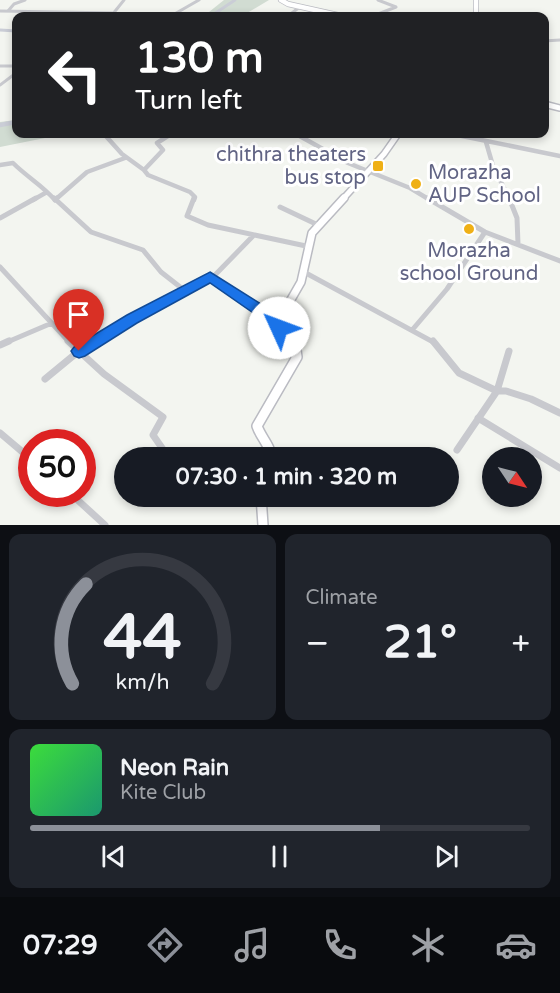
<!DOCTYPE html>
<meta charset="utf-8">
<style>
:root{--surface:#171b24;--page:#20242c;--text:#f1f3f6;--muted:#9ea1a6;--line:#363941;--accent:#8c9099}
body{margin:0;font-family:"Varela Round",sans-serif;background:var(--page);color:var(--text);height:100vh;display:flex;flex-direction:column;font-size:22px;white-space:nowrap}
*{box-sizing:border-box;margin:0}
p{font-size:20px;color:var(--muted)}
.icon{flex:none;width:33px;height:33px;fill:none;stroke:currentColor;stroke-width:2;stroke-linecap:round;stroke-linejoin:round}
.map{position:relative;height:525px;overflow:hidden}
.side{display:flex;flex-direction:column;gap:9px;padding:9px;background:#0d0f14;flex:1}
.side>*{flex:none}
.top-card{position:absolute;left:12px;top:12px;width:537px;height:126px;border-radius:12px;box-shadow:0 3px 9px #0003;background:#202124;color:#fff;overflow:hidden}
.needle{width:39px;rotate:125deg}
.controls{position:absolute;left:482px;top:447px;display:grid;gap:12px}
.controls a{display:grid;place-items:center;width:60px;height:60px;border-radius:50%;background:var(--surface);box-shadow:0 3px 9px #0003;font-size:30px}
.speed{position:absolute;left:18px;top:429px;display:flex;gap:12px;font-size:30px;font-weight:700;text-align:center}
.speed>*{display:grid;place-content:center;width:78px;height:78px;border-radius:50%;background:var(--surface);box-shadow:0 3px 9px #0003;line-height:1}
.speed .limit{border:9px solid #d22;background:#fff;color:#111}
.pin{position:absolute;display:grid;place-items:center;width:51px;height:51px;color:#fff;margin:-62px -26px;border-radius:50% 50% 50% 0;rotate:-45deg;box-shadow:0 0 6px #0007}
.pin .icon{rotate:45deg}
.me{position:absolute;width:66px;margin:-33px;rotate:313deg;stroke-linejoin:round;filter:drop-shadow(0 0 4px #0008)}
.turn{display:flex;align-items:center;gap:21px;height:126px;padding:0 24px;font-size:27px}
.turn .icon{width:78px;height:78px;stroke-width:2.5}
.turn b{display:block;font-size:42px;line-height:51px}
.big{font-size:45px;font-weight:700;line-height:1.1}
.side .widget{flex:1;display:flex;flex-direction:column;justify-content:center;gap:9px;min-width:0;padding:0 21px;border-radius:12px;background:var(--page)}
.side .dial{align-items:center;gap:0}
.dial svg{height:156px;overflow:visible;fill:none;stroke:var(--line);stroke-width:7;stroke-linecap:round;text-anchor:middle}
.dial text{fill:var(--text);stroke:none}
.song{display:flex;align-items:center;gap:18px}
.cover{width:72px;height:72px;border-radius:9px;background:linear-gradient(135deg,hsl(120 70% 55%),hsl(160 70% 35%))}
.played{height:6px;border-radius:3px;background:linear-gradient(90deg,var(--accent) 70%,var(--line) 70%)}
.keys{display:flex;justify-content:space-around;direction:ltr}
.heat{display:flex;justify-content:space-between;align-items:center;font-size:33px;direction:ltr}
.side .tiles{flex:1;display:grid;gap:9px;grid-template-columns:1fr 1fr}
.widget:last-child{grid-column:span 2}
.trip{position:absolute;left:114px;top:447px;width:345px;height:60px;border-radius:30px;background:var(--surface);box-shadow:0 3px 9px #0003;font-weight:700;line-height:60px;text-align:center}
.tabs{display:flex;height:96px;justify-content:space-around;align-items:center;background:#090b0e;color:var(--muted)}
.tabs .icon{width:42px;height:42px}
.tabs .active{color:var(--accent)}
.tabs b{font-size:27px;color:var(--text)}
.map>svg:first-child{display:block}
.green{fill:#d1dcd2}
.lines{fill:none;stroke-linecap:round;stroke-linejoin:round}
.canal-far1{stroke:#cacdd6;stroke-width:3}
.canal{stroke:#cacdd6;stroke-width:4.5}
.secondary-far3-casing{stroke:#babbc2;stroke-width:6}
.secondary-far2-casing{stroke:#babbc2;stroke-width:8}
.secondary-far1-casing{stroke:#babbc2;stroke-width:10}
.secondary-casing{stroke:#babbc2;stroke-width:12}
.street-far3{stroke:#c8c9ce;stroke-width:3}
.street-far2{stroke:#c8c9ce;stroke-width:4.5}
.street-far1{stroke:#c8c9ce;stroke-width:5}
.street{stroke:#c8c9ce;stroke-width:7}
.secondary-far3{stroke:#fff;stroke-width:4.5}
.secondary-far2{stroke:#fff;stroke-width:5}
.secondary-far1{stroke:#fff;stroke-width:7}
.secondary{stroke:#fff;stroke-width:9}
.route{fill:#1a73e8;stroke:#114b97;stroke-width:1.5}
.poi-dot{fill:#efb016;stroke:#fff;stroke-width:2}
.labels{text-anchor:middle;stroke-width:6;stroke-linejoin:round;paint-order:stroke}
.poi-label{font-size:20px;fill:#616484;stroke:#fff;text-anchor:end}
</style>
<div class="map">
<svg width="560" height="525" viewBox="0 0 560 525">
<rect width="100%" height="100%" fill="#f3f5f0"/>
<path class="green" d="M224 0H269L242 16H204Z
M16 120V134H65L0 147V122Z"/>
<g class="lines">
<path class="canal-far1" d="M211 16 235 0
M0 30 16 31"/>
<path class="canal" d="M0 125 16 122"/>
<defs>
<path id="secondary-far3" d="M281 0 288 4 342 16
M476 0V16"/>
<path id="secondary-far2" d="M544 104 560 108
M342 200 384 154 398 134"/>
<path id="secondary-far1" d="M288 343 280 335 281 317 301 282 312 233 344 198"/>
<path id="secondary" d="M271 458C271 446 261 438 257 426L297 357 296 350 287 341
M261 496 263 525"/>
</defs>
<use href="#secondary-far3" class="secondary-far3-casing"/>
<use href="#secondary-far2" class="secondary-far2-casing"/>
<use href="#secondary-far1" class="secondary-far1-casing"/>
<use href="#secondary" class="secondary-casing"/>
<path class="street-far3" d="M0 11 115 13
M8 11 14 4 25 0
M112 15 124 0
M171 16 199 0
M288 16 301 6
M373 16 396 7 378 0
M544 41 560 40
M0 66H16
M0 85 16 73"/>
<path class="street-far2" d="M104 134 122 154 144 170
M171 134 157 143 163 150 144 170 148 175 190 192 195 197 194 200
M296 134 348 163 410 188 430 200
M452 134 560 156
M486 142 493 166 510 200
M0 165 13 163C27 177 42 185 55 200
M33 200 47 192
M55 200 87 172 125 158"/>
<path class="street-far1" d="M54 198 91 232 143 250 161 272 184 290
M194 198 187 216 208 225 306 246
M427 198 485 232 560 261
M509 198 517 218 518 244
M55 200 57 198
M280 207 318 225
M0 218 36 198
M0 267 70 343
M304 272 435 343
M210 277 280 323
M413 329 447 289 485 232
M5 343 52 323
M93 343 215 275 253 236"/>
<path class="street" d="M68 341 104 374 163 417 153 435 169 458
M433 341 459 373 497 391H506L531 399 560 413
M0 345 9 341
M45 379 79 351 95 341
M478 418 560 468
M0 433 32 460
M457 450 497 391 509 351
M71 494 105 525
M247 496 260 499"/>
<use href="#secondary-far3" class="secondary-far3"/>
<use href="#secondary-far2" class="secondary-far2"/>
<use href="#secondary-far1" class="secondary-far1"/>
<use href="#secondary" class="secondary"/>
</g>
<path class="route" d="M210 272 285 319 287 323 285 333H274L272 326 210 283 137 323 85 356 79 358 74 356 71 351 74 347 127 315Z"/>
<g class="poi-dot">
<rect x="372" y="160" width="12" height="12" rx="3"/>
<circle cx="416" cy="184" r="6"/>
<circle cx="469" cy="229" r="6"/>
</g>
<g class="labels">
<g class="poi-label">
<text x="366" y="161">chithra theaters<tspan x="366" dy="23">bus stop</tspan></text>
<text x="428" y="179" text-anchor="start">Morazha<tspan x="428" dy="23">AUP School</tspan></text>
<text x="469" y="257" text-anchor="middle">Morazha<tspan x="469" dy="23">school Ground</tspan></text>
</g>
</g>
</svg>
<div class="controls">
<a><svg class="needle" viewBox="-14 -14 28 28"><path d="M0-13l5 13h-10z" fill="#e53935"/><path d="M0 13l5-13h-10z" fill="#9ea1a6"/></svg></a>
</div>
<div class="speed"><div class="limit">50</div></div>
<div class="pin" style="left:79px;top:351px;background:#d93025"><svg class="icon" aria-label="arrive" viewBox="0 0 24 24"><path d="M6 21V4h12l-3 4 3 4H6"/></svg></div>
<svg class="me" style="left:279px;top:328px" viewBox="-20 -20 40 40"><circle r="19" fill="#fff"/><path d="M0-13L10 11 0 6-10 11z" fill="#1a73e8"/></svg>
<div class="trip">07:30 · 1 min · 320 m</div>
<div class="top-card">
<div class="turn"><svg class="icon" aria-label="left" viewBox="0 0 24 24"><path d="M17 20v-9H6M10 6l-5 5 5 5"/></svg><div><b>130 m</b>Turn left</div></div>
</div>
</div>
<section class="side">
<div class="tiles">
<div class="widget dial"><svg viewBox="0 0 100 80">
<path d="M14 69A42 42 0 1 1 86 69"/>
<path d="M14 69A42 42 0 0 1 21 18" stroke="#8c9099"/>
<text x="50" y="56" font-size="32" font-weight="700">44</text>
<text x="50" y="72" font-size="11">km/h</text>
</svg></div>
<div class="widget"><p>Climate</p>
<div class="heat"><a>−</a><b class="big">21°</b><a>+</a></div>
</div>
<div class="widget">
<div class="song"><i class="cover"></i><div><b>Neon Rain</b><p>Kite Club</p></div></div>
<div class="played"></div>
<div class="keys"><svg class="icon" aria-label="previous" viewBox="0 0 24 24"><path d="M18 5L8 12l10 7zM5 5v14"/></svg><svg class="icon" aria-label="pause" viewBox="0 0 24 24"><path d="M8 5v14M16 5v14"/></svg><svg class="icon" aria-label="next" viewBox="0 0 24 24"><path d="M6 5l10 7-10 7zM19 5v14"/></svg></div>
</div>
</div>
</section>
<nav class="tabs">
<b>07:29</b>
<svg class="icon active" aria-label="directions" viewBox="0 0 24 24"><path d="M12 3l9 9-9 9-9-9zM9 14v-3h6M13 9l2 2-2 2"/></svg>
<svg class="icon" aria-label="music" viewBox="0 0 24 24"><path d="M9 18V5l10-2v13"/><circle cx="6" cy="18" r="3"/><circle cx="16" cy="16" r="3"/></svg>
<svg class="icon" aria-label="phone" viewBox="0 0 24 24"><path d="M5 4h4l2 5-3 2q2 4 5 5l2-3 5 2v4C11 20 4 13 5 4z"/></svg>
<svg class="icon" aria-label="climate" viewBox="0 0 24 24"><path d="M12 3v18M4 7l16 10M4 17L20 7"/></svg>
<svg class="icon" aria-label="car" viewBox="0 0 24 24"><path d="M5 17H2v-5l4-1 3-4h7l3 4 3 1v5h-3M9 17h6M6 11h13"/><circle cx="7" cy="17" r="2"/><circle cx="17" cy="17" r="2"/></svg>
</nav>
